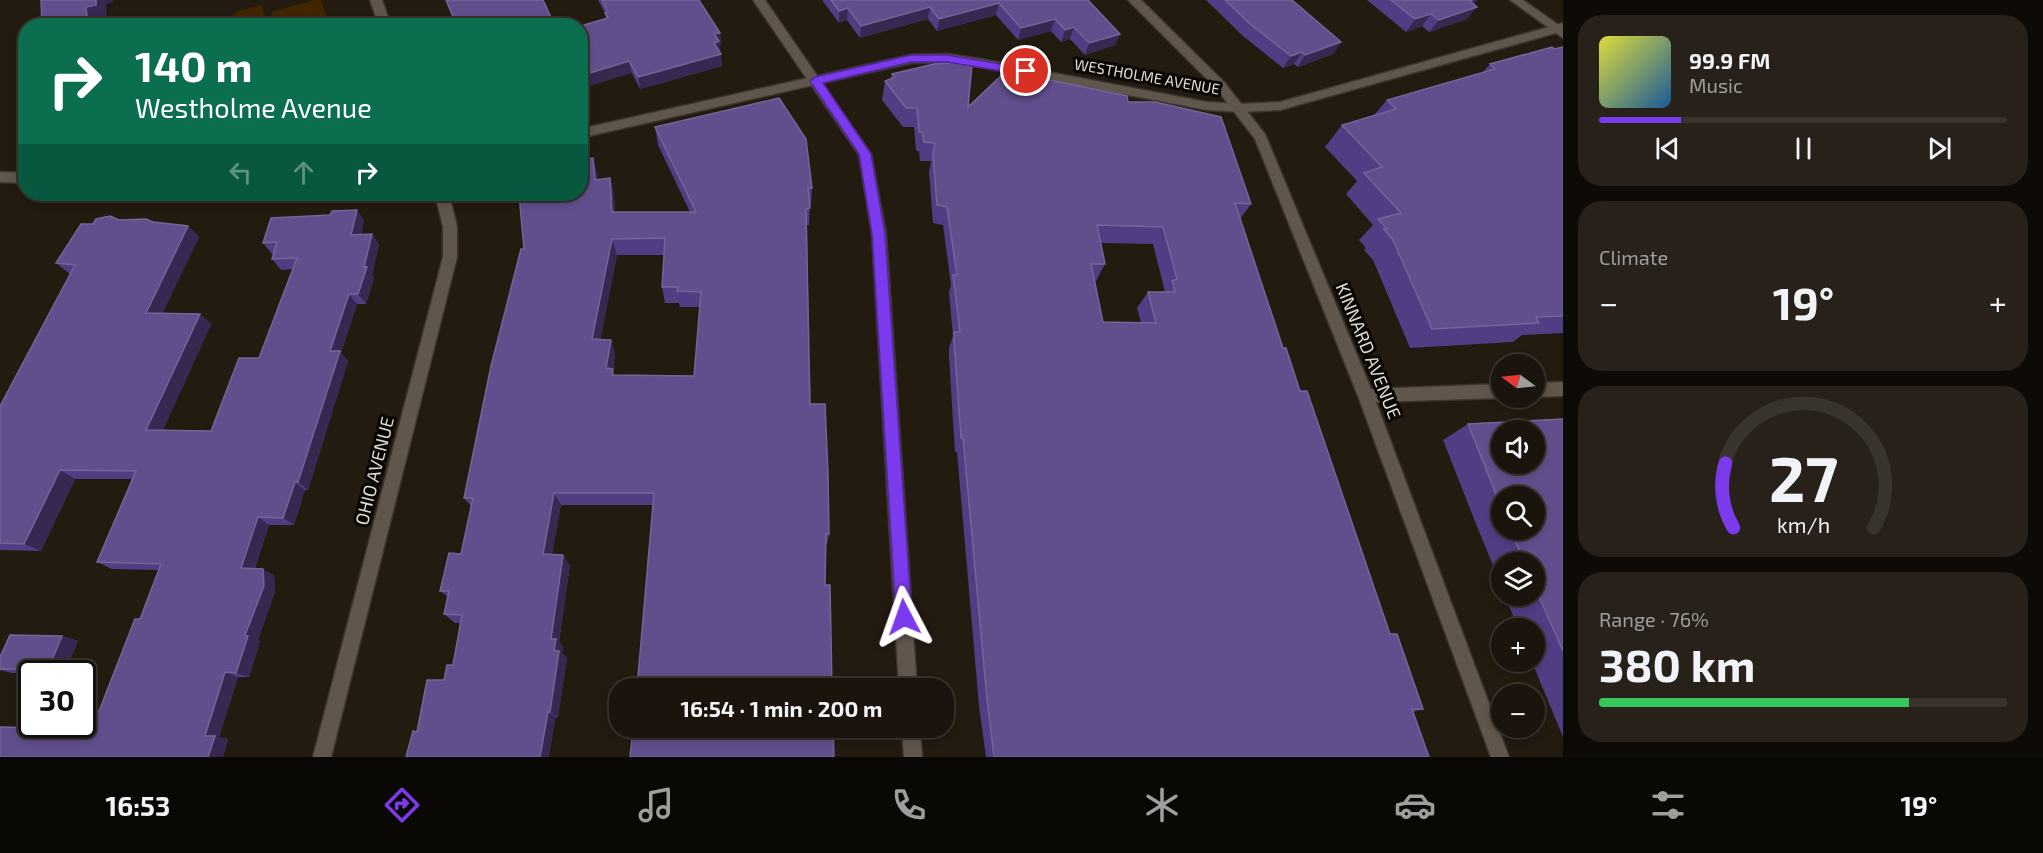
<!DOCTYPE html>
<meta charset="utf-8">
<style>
:root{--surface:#1a140c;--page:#27211a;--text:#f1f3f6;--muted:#9f9e9d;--line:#38332d;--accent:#7c3aed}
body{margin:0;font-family:"Exo 2",sans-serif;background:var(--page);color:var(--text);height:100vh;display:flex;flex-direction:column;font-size:22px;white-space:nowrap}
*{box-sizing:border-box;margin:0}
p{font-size:20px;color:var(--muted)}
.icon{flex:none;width:33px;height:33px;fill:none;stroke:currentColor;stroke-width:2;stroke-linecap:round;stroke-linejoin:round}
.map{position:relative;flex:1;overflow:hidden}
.side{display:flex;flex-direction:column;gap:15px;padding:15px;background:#0e0b07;width:480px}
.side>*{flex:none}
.guide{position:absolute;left:18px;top:18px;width:570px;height:183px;border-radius:24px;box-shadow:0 3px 9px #0003,0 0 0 2px var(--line);background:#0b6e4f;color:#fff;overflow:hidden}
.needle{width:39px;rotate:285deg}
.controls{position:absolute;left:1491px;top:354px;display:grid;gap:12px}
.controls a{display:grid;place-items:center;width:54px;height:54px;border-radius:50%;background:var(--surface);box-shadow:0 3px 9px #0003,0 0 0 2px var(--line);font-size:30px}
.speed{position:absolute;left:18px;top:660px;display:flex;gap:12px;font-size:30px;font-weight:700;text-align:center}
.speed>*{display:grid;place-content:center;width:78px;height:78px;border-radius:50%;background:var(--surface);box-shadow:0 3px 9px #0003,0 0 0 2px var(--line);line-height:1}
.speed .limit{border:3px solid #111;border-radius:9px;background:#fff;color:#111}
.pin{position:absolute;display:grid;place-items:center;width:51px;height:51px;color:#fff;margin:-26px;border:3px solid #fff;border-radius:50%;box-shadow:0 2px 6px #0007}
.me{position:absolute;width:66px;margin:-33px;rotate:356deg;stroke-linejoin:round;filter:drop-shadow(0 0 4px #0008)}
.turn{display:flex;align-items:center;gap:21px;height:126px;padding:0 18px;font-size:27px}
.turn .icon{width:78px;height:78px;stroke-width:2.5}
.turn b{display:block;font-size:42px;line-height:51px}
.lanes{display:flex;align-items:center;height:57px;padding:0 18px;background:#0003;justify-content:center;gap:30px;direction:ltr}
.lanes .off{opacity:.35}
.big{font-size:45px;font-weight:700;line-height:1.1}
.side .card{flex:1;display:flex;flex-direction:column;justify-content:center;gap:9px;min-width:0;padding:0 21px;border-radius:24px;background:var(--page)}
.side .dial{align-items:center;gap:0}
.dial svg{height:156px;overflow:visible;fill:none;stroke:var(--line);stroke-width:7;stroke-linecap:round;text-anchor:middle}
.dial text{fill:var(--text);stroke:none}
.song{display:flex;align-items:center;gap:18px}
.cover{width:72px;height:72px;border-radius:9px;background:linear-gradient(135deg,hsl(60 70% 55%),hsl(210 70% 35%))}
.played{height:6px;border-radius:3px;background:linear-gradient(90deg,var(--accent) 20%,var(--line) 20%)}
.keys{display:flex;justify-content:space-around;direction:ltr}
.heat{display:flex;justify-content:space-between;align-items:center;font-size:33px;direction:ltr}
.charge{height:9px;border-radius:4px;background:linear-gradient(90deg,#34c759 76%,var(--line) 0)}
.trip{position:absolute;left:609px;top:678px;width:345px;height:60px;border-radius:24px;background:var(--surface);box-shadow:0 3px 9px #0003,0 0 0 2px var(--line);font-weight:700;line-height:60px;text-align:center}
.dock{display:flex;height:96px;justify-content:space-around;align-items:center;background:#0a0805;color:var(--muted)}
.dock .icon{width:42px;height:42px}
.dock .selected{color:var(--accent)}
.dock b{font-size:27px;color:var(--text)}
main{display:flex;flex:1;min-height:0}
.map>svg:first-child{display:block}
.green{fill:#412500}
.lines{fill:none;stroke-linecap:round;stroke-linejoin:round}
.minor-casing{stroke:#3b342f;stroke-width:3}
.tertiary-casing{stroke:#3b342f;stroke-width:3}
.minor{fill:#61564b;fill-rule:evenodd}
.tertiary{fill:#61564b;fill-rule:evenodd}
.wall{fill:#513d83;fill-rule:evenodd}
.shaded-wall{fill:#382851}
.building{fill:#614e8c;stroke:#756497;stroke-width:1.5;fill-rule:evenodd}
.route{fill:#7c3aed;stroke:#51269a;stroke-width:1.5}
.labels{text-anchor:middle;stroke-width:6;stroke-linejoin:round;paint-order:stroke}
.far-street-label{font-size:15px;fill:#e2dbd4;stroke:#090603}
.street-label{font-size:18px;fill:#e2dbd4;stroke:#090603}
</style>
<main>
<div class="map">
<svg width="1563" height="757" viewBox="0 0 1563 757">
<rect width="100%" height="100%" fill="#231a10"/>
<path class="green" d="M314 0H321L329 25H274L271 12Z
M262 5 267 25H178L193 21H216L233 16 238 11Z"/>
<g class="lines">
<defs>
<path id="minor" d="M370 0H382L391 26H379Z
M753 0H765L871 154 886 234 917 688H899L872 234 859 155Z
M1128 0H1141L1224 82 1265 134 1371 389 1502 384V398L1376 402 1509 757H1491L1358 396 1255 139 1216 88Z
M1510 0H1523L1563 28V38Z
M1563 382V396L1534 397V383Z
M902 728H920L922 757H904Z"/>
<path id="tertiary" d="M1563 23V31L1280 110 1240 112 1207 110 981 67 947 62 911 63 580 138V129L911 55 947 54 981 59 1207 102 1240 104 1280 102Z
M0 172 26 173V183L0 182Z
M196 194H298C290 204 204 204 196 194Z
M435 194H449L457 227V257L331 757H313L443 257V227Z"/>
</defs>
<use href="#minor" class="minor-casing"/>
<use href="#tertiary" class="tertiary-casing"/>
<use href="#minor" class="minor"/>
<use href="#tertiary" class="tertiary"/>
</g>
<path class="wall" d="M598 0H699L720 33 721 45H719L722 66 640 89 632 73 606 19 605 13Z
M822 0H1088L1120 34 1115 45 1085 55 1070 39 1061 42 1051 31 1018 40 996 15 937 31 928 19 860 38 847 20 839 23Z
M1206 0H1292L1341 42 1333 54 1298 67 1294 64 1283 68 1243 36Z
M1367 0H1477L1474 4 1467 19 1429 32 1422 26 1406 32Z
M1563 47V333L1522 335 1513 342 1410 348 1373 260 1364 250 1366 248 1359 240 1373 225 1346 194 1357 181 1325 147 1342 125 1374 115 1387 100 1483 72 1490 64Z
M892 74 968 107 1128 102 1251 204 1240 219 1283 348 1300 391 1390 634 1423 709 1413 712 1429 757H986L979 706 957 452H955L949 357V348L953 336 949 292 951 285 943 225 933 223 929 172 931 161H920L919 151H916L914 127H903L882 100 885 81 891 79ZM1101 243 1153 244 1165 292H1148L1137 308 1141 323 1103 322 1095 281H1096L1105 264Z
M655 127 812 188 811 205H810L809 225H807L810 404 829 534 827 544H826L825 585 832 688 653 505H561L552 554 570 565 559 642 563 647 562 653 567 658 558 717 417 732 453 665 461 623H455L444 614 448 597 440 591 461 554 471 506 464 498 524 249 598 175V180L610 178 614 195 615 212H690L658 145ZM617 255H664L662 287 665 303H679L680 307H700L694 376 615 375 613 370 615 354 611 340 600 339Z
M357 210 364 221 361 234H372L379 245 372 275 374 278 366 304H357L341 353 348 361 308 490H305L294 525H269L255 568 274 575 275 592 258 640 260 641 249 677H238L219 737 228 739 223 757H0L49 728 99 711 140 619 159 570 112 569 97 562 132 479H75L41 551 0 550V406L70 274 56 263 93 224 119 220 188 226 199 237 162 313 200 314 211 324 163 430 211 431 259 358 293 269 281 270 272 259 274 254H272L263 243 330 215Z
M1563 419V737L1532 662H1534V628H1518L1505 596H1534V562H1502V587L1478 529 1443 440 1468 424ZM1502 496 1534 530H1502Z
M62 636 78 641 64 674 12 673 0 670V657Z"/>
<path class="shaded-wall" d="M96 0H113V2L106 4 107 19 98 22V26H88L86 7Z
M1473 0H1477L1470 9 1477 7 1467 19 1429 32 1439 20Z
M999 3 996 15 937 31 939 19Z
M930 7 928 19 860 38 861 26Z
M848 8 847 20 839 23V11Z
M1431 14 1422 26 1406 32 1415 19Z
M1055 19 1051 31 1018 40 1021 28Z
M1074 27 1070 39 1061 42 1065 30Z
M720 33 721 45H719L720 53 714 43V34Z
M1120 34 1115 45 1085 55 1089 43Z
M1341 42 1333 54 1298 67 1305 55Z
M1302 52 1294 64 1283 68 1291 56Z
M721 54 722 66 640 89 638 77Z
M629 61 632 73 580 89V76Z
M593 158 598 175 600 197 595 180Z
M610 178 614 195 616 228 612 212Z
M357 210 364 221 359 246 351 235Z
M188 226 199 237 158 323 146 313Z
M372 234 379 245 372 275 374 278 366 304 358 294Z
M612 239 617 255 598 354 592 339Z
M349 294 357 304 341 353 348 361 308 490 298 482 330 351Z
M200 314 211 324 159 439 146 430Z
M611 340 615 354 613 370 617 383 606 368Z
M60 470 75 479 41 551 24 544Z
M295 482 305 490 294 525 283 518Z
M554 493 561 505 550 564 543 554Z
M258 517 269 525 252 575 241 568Z
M563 555 570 565 559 642 563 647 562 653 567 658 558 717 550 712 554 650 551 639Z
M263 569 274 575 275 592 258 640 260 641 249 677 236 673Z
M62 636 78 641 64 674 48 669Z
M225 672 238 677 219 737 228 739 223 757H208L205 736Z
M548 712 556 717 549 757H540Z"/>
<path class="building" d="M41 0H96V5L86 7 88 26H42Z
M446 0H543L555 26H457Z
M602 0H699L720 33 714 34 719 41 714 43 721 54 638 77 629 61 580 76V26L608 18 605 13 608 12Z
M831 0H1088L1120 34 1089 43 1074 27 1065 30 1055 19 1021 28 999 3 939 19 930 7 861 26 848 8 839 11Z
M1225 0H1292L1341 42 1305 55 1302 52 1291 56 1250 24Z
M1391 0H1473L1470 1 1477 7 1439 20 1431 14 1415 19Z
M1552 47 1554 49 1563 47V316L1536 317 1539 323 1432 329 1393 240 1384 229H1387L1378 219 1401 213 1364 173 1382 167 1342 125 1396 109 1387 100 1495 69 1490 64Z
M951 63 972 65 968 107 1006 71 1127 96 1128 102H1155L1221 117 1251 204 1235 203 1283 348H1286L1300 391H1307L1390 634H1397L1423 709H1412L1429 757H994L987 699 963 438H961L954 341V332H960L953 275H957L947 207 937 205 933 154 935 143 924 142 922 132H919L917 108H906L885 81 895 77 892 74 934 64ZM1097 225 1163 227 1177 279 1172 281 1175 292H1148L1156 323 1103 322 1091 264H1105Z
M779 98 806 139 812 188H808L810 208 806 209 810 404H825L828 473 829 534H826L825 585H830L832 688H637L654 493H554L543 554 563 555 551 639H556L554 650 559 651 550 712H548L540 757H406L413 731 417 732 427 680H444L447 665H453L462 615 444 614 449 591H440L449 553 461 554 473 498H464L491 366 521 249H524L519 194H580V160L593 158 595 180 610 178 612 212H696L655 127ZM665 238 662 287H678L677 291 701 292 694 376 612 375 613 369 606 368 611 340 592 339 612 239Z
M357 210 351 235 372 234 364 267H367L358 294H349L330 351H340L298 482H295L283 518 258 517 241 568 263 569 264 586 245 635 248 636 236 673 225 672 205 736H215L208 757H0V727L49 728 50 724H82V711H99L135 619H140L161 564 97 562 136 471 60 470 24 544 0 543V406L75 265 56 263 81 224H93L96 219 110 216 119 220 146 219 153 222 188 226 146 313 200 314 146 430 211 431 239 358H259L297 258 272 259 277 242 263 243 271 218 330 215 332 211Z
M1563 419V651L1534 585V562H1525L1510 530H1534V496H1502V509L1468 424ZM1502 430H1534V464H1502Z
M10 635 62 636 48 669H0V657Z
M633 728H833L834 757H630Z"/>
<path class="route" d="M911 55H947L1026 68 1031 71 1026 75 947 62H911L823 83 871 154 885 234 912 617 909 622 904 625 898 622 896 617 872 234 859 154 810 81 815 77Z"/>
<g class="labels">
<g class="far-street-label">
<text transform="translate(1147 77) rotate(10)" y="5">WESTHOLME AVENUE</text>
</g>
<g class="street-label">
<text transform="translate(1368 351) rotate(68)" y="6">KINNARD AVENUE</text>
<text transform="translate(375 471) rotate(-76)" y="6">OHIO AVENUE</text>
</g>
</g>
</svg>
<div class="controls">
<a><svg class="needle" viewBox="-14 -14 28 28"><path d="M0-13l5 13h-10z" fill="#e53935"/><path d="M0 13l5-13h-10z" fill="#9f9e9d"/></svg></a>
<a><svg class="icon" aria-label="sound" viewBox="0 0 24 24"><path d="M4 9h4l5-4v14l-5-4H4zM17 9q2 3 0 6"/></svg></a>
<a><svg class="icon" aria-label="search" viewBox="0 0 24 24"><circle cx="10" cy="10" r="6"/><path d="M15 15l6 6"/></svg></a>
<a><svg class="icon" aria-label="layers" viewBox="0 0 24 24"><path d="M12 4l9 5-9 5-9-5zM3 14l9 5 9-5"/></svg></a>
<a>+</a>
<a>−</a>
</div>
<div class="speed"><div class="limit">30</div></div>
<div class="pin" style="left:1026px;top:71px;background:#d93025"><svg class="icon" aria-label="arrive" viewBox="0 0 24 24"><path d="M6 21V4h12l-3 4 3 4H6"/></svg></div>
<svg class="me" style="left:904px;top:617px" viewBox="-20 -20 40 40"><path d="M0-17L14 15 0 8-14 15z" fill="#7c3aed" stroke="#fff" stroke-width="4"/></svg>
<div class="trip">16:54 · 1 min · 200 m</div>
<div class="guide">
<div class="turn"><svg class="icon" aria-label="right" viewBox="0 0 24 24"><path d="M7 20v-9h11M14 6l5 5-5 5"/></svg><div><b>140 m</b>Westholme Avenue</div></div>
<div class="lanes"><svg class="icon off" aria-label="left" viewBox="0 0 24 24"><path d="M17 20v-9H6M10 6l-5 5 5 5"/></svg><svg class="icon off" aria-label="ahead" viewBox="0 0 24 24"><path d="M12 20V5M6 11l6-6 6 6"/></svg><svg class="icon" aria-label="right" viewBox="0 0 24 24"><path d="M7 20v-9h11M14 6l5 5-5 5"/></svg></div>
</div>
</div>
<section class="side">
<div class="card">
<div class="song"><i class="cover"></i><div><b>99.9 FM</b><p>Music</p></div></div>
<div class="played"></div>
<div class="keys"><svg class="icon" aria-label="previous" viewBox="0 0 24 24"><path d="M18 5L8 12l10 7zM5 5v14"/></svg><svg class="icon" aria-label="pause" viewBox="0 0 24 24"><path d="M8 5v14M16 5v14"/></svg><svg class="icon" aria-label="next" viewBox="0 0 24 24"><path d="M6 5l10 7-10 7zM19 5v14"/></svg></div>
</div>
<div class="card"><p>Climate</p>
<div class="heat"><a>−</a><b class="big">19°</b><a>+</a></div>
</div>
<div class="card dial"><svg viewBox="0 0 100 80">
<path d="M14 69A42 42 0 1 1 86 69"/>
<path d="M14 69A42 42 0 0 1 10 36" stroke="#7c3aed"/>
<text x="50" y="56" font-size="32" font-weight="700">27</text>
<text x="50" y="72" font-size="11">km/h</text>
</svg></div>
<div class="card"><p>Range · 76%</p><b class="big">380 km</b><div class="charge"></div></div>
</section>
</main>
<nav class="dock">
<b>16:53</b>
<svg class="icon selected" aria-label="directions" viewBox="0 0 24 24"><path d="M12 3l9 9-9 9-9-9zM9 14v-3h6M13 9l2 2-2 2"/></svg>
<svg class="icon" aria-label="music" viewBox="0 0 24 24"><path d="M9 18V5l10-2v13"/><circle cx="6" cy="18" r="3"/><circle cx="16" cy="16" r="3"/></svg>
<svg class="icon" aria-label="phone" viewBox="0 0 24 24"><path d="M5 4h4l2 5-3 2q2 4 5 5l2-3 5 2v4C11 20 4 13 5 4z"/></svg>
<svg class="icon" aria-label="climate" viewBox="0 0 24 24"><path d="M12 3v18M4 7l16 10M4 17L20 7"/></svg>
<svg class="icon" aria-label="car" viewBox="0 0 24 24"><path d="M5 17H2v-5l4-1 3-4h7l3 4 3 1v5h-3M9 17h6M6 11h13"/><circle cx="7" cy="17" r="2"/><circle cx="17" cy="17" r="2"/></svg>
<svg class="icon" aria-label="filters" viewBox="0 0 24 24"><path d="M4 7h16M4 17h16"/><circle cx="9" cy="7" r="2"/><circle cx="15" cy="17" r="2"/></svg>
<b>19°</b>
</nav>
